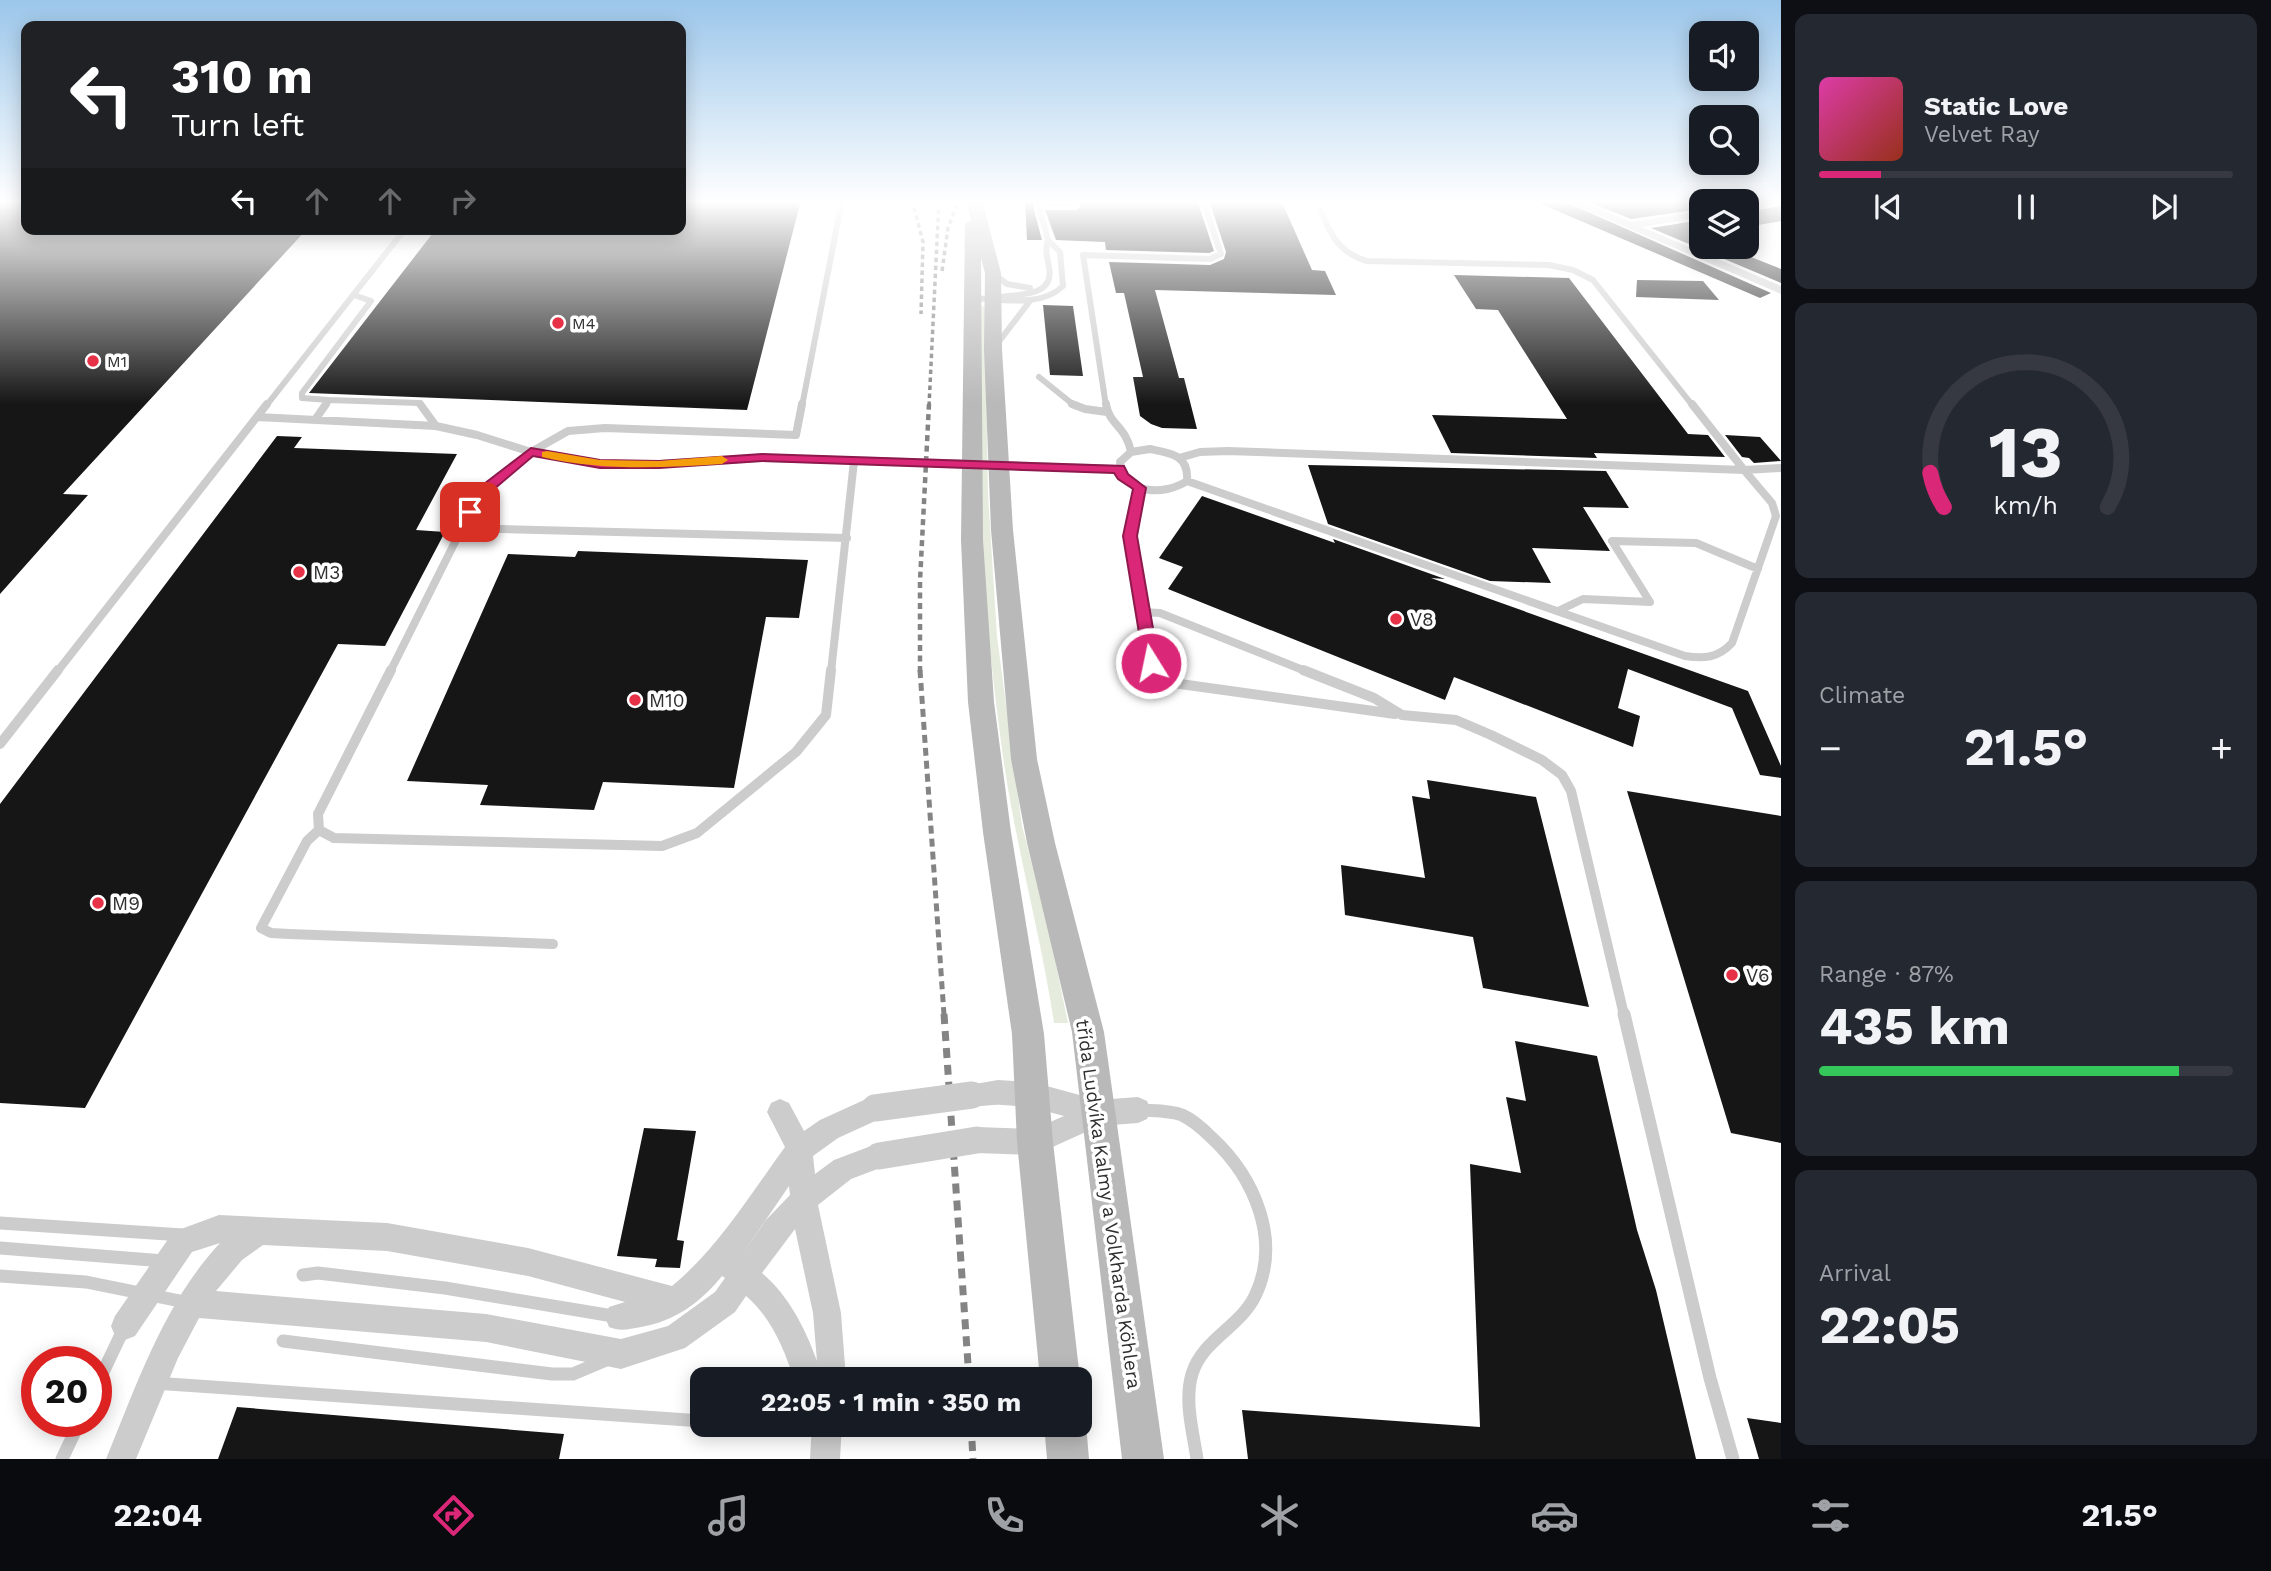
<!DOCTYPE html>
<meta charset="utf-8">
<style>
:root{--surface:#171b24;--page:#242831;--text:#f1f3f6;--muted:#9ea1a6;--line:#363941;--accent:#db2777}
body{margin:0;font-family:"Work Sans",sans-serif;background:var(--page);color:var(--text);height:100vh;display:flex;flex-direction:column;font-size:26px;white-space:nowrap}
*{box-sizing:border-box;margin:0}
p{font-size:23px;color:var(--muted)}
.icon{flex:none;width:38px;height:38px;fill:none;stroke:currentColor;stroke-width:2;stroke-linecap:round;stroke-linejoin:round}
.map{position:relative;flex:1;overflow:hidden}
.panel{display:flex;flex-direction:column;gap:14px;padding:14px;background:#0d0f14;width:490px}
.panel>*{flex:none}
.top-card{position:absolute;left:21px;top:21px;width:665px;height:214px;border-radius:14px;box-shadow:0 4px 18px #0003;background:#202124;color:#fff;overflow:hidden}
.controls{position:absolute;left:1689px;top:21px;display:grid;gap:14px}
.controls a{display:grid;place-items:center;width:70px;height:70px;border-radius:14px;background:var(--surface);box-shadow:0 4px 18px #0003;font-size:35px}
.speed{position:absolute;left:21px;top:1346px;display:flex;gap:14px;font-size:35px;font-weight:700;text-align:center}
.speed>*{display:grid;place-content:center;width:91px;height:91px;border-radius:50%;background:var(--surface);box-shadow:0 4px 18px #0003;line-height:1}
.speed .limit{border:10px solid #d22;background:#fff;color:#111}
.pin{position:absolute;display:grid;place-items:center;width:60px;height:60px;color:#fff;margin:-30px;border-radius:14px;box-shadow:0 4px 10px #0006}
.me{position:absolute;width:77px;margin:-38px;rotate:350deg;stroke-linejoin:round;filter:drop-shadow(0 0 5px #0008)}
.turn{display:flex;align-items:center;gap:24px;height:147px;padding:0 35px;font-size:32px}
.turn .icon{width:91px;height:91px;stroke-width:2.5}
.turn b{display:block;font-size:49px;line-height:60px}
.lanes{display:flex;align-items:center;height:66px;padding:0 35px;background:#0003;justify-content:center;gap:35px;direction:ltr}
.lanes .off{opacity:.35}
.big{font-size:52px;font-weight:700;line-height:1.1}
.panel .widget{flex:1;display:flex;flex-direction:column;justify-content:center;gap:10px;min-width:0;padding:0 24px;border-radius:14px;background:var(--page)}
.panel .dial{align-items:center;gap:0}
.dial svg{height:182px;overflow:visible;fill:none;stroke:var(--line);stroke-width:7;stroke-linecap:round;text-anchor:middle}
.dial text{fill:var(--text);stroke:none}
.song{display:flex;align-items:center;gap:21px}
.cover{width:84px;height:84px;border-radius:10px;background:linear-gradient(135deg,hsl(320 70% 55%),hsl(10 70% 35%))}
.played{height:7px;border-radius:4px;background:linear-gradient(90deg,var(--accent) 15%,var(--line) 15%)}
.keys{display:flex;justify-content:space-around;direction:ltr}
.heat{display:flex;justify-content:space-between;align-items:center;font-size:38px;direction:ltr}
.charge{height:10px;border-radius:5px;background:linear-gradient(90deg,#34c759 87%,var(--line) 0)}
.trip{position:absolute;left:690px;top:1367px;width:402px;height:70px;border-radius:14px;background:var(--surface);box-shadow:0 4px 18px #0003;font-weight:700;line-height:70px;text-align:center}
.tab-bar{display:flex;height:112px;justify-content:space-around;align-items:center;background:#090b0e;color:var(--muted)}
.tab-bar .icon{width:49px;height:49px}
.tab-bar .active{color:var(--accent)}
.tab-bar b{font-size:32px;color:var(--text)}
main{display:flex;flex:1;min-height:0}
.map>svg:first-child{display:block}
.green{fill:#e6ecdd}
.building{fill:#161616}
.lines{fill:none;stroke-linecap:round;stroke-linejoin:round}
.lane-far3{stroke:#ccc;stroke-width:6}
.lane-far2{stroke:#ccc;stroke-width:8}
.lane-far1{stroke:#ccc;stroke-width:10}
.lane{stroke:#ccc;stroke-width:13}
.street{fill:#ccc;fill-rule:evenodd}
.secondary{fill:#b9b9b9;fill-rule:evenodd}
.rail-far3{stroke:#848484;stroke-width:3.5;stroke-dasharray:4.5 3.5;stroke-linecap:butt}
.rail-far2{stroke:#848484;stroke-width:4.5;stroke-dasharray:6 4.5;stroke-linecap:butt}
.rail-far1{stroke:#848484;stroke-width:5;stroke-dasharray:8 5;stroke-linecap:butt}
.rail{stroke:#848484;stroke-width:7;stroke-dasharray:10 7;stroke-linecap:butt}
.lane-bridge{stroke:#ccc;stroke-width:8}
.street-bridge{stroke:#ccc;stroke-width:27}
.route{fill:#db2777;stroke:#8e194d;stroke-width:2}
.slow{fill:#f59e0b}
.poi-dot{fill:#e63146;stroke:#fff;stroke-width:2.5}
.labels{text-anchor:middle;stroke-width:7;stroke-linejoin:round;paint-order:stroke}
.far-poi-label{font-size:16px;fill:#2f2f2f;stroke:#fff;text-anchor:start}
.poi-label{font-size:19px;fill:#2f2f2f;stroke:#fff;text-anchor:start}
.street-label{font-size:19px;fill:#2f2f2f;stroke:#fff}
</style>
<main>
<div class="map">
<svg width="1781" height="1459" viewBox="0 0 1781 1459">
<rect width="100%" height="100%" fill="#fff"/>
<path class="green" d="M985 305 988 494 997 636 1022 826 1048 926 1068 1023H1054C1040 929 1013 837 1001 742 990 659 982 576 980 493 979 431 981 369 981 307Z"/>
<path class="building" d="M0 200H26V229H307L63 494 88 495 0 594Z
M681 200H801L747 410 309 393 436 229H681Z
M1025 200H1034L1033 206 1042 240H1027Z
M1080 200H1197L1214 251 1209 253 1106 250 1105 242 1056 240 1045 210H1076L1080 207Z
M1209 200H1281L1312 270 1325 271 1336 295 1155 290 1179 378H1184L1197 429 1162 428 1151 424 1140 416 1133 377H1143L1124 293H1116L1109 262 1210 265 1224 259 1226 252Z
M1532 200H1561L1771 293 1760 298Z
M1584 200H1701V209L1631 219Z
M1781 206V221L1746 227V212Z
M1701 220V237L1695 239 1701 240V247H1721L1746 259V255L1781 269V283L1651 228Z
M1454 275 1569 278 1688 434 1708 435 1725 457 1594 453 1597 458 1451 453 1432 415 1567 419 1498 310 1476 309Z
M1637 280 1703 281 1719 300 1636 297Z
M1043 305 1073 306 1083 376 1050 375Z
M1725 435 1760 437 1781 461 1754 463 1749 458 1742 457Z
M277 436 302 437 294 448 457 454 416 530 445 532 385 646 338 644 85 1108 0 1103V804Z
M1308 465 1606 471 1629 508 1583 507 1610 551 1532 548 1551 583 1490 581 1328 524Z
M1202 496 1335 543 1333 539 1445 579 1431 578 1748 691 1781 766V778L1760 775 1732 708 1628 669 1618 708 1640 716 1633 747 1454 677 1445 700 1168 589 1183 567 1159 558Z
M578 551 808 560 799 618 766 617 734 788 603 782 594 810 480 805 488 785 407 781 508 554 575 557Z
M1427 780 1536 797 1589 1007 1483 988 1473 937 1345 915 1341 865 1425 878 1412 796 1430 799Z
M1627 791 1781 816V1143L1731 1133Z
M1515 1041 1597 1056 1637 1230 1656 1290 1696 1459H1248L1242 1410 1480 1427 1470 1164 1521 1173 1506 1097 1526 1101Z
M644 1128 696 1131 677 1240 684 1241 680 1268 655 1267 657 1259 617 1256Z
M237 1407 564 1434 559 1459H218Z
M1747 1418 1781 1423V1459H1759Z"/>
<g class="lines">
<path class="lane-far3" d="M1316 200C1328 228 1335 252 1367 261L1549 265 1573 270 1593 280 1693 406
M405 230H430
M994 274 1007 284 1030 288
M1001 297C1021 294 1055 296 1049 267 1047 257 1045 250 1048 240
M972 298C1000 299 1041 308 1063 286L1060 252 1048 240 1038 204H1075L1074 200
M994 348 1030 301
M1039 377 1075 406
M329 400 419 403 421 406
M266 406 405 229
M325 406 329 400 302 398V393L371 301 354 295
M802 406 842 200
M1106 406 1083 255 1210 259 1221 254 1203 200"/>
<path class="lane-far2" d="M420 404 436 426
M1072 404 1085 409 1107 412
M1106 404C1109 425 1126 426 1131 452
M1692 404 1744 470 1781 468
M257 417 436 426 477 435 531 452 600 464H659L762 458 877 461
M315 420 326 404
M1150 449C1171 453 1189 455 1187 481 1164 496 1124 495 1120 462L1131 452Z
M1179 458 1200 452 1228 451 1744 470 1772 503 1776 516 1732 643C1718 658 1704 659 1685 656L1187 481
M1031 466 1119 469
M1140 488 1130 536 1151 663 1155 672
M462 528 847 538
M1558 611 1583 599 1650 602 1612 541 1696 543 1758 569
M1142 612 1160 613 1308 672
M57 672 267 404
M390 672 470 512 488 487 531 452 568 431 605 428 796 435 802 404
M831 672 854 461"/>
<path class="lane-far1" d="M391 670 318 814 319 830 307 841 261 928 271 933 289 934 553 944
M1154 670 1157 675 1173 683 1395 714
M1303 670 1374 698 1402 715 1456 720 1491 735 1542 760 1562 775 1571 791 1624 1015
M0 744 58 670
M319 830 334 838 662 846 697 833 796 752 826 715 831 670"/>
<path class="lane" d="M1624 1014 1710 1378 1733 1459
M1140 1110C1154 1111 1169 1110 1182 1115 1193 1120 1203 1129 1212 1138 1254 1177 1282 1240 1255 1296 1240 1327 1202 1340 1192 1374 1184 1401 1193 1432 1197 1459
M0 1223 183 1235
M0 1248 164 1261
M303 1275 318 1273 445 1288 619 1317
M0 1276 86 1282 190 1303
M283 1341 552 1374H573L606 1360
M154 1383 702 1421
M96 1387 125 1326
M753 1424 822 1429
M62 1459 80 1421"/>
<path class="street" d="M1563 200H1577L1631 222 1701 211V217L1642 227 1781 286V294Z
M1762 200H1781V203L1746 209V203Z
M998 1080 1032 1082 1098 1100 1138 1097 1147 1101 1151 1110 1147 1119 1138 1123 1099 1126 1035 1155 977 1153 968 1149 964 1140 968 1131 977 1127 1034 1129 1064 1116C1043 1110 1024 1106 1002 1105 988 1104 976 1109 963 1104L960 1095 963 1086Z
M875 1095 884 1099 888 1108 884 1117 838 1138 813 1156 815 1174 834 1160 879 1143 888 1147 892 1156 888 1165 851 1179 818 1205 841 1313 846 1379H794C784 1349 771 1317 746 1296L735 1312 685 1348 621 1369 486 1342 199 1318 178 1358 136 1459H106C137 1384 164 1303 220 1243L192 1252 135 1336 125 1340 115 1336 111 1326 115 1316 173 1232 219 1215 387 1223 528 1248 672 1286C718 1248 750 1195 785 1147L767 1112 771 1103 780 1099 789 1103 804 1131 820 1120ZM789 1186 790 1195 766 1220 741 1256ZM795 1229 813 1313 817 1361C805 1328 789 1296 762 1273ZM263 1245 387 1251 528 1276 625 1302 609 1307 605 1317 609 1327C621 1332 628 1329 641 1327 675 1321 700 1303 722 1276L725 1278 715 1292 668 1326 621 1339 486 1314 216 1291 242 1260Z
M812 1424H842L840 1459H810Z"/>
<path class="secondary" d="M977 200 983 204 1001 273 1002 349 1013 530 1037 759 1055 843 1104 1032 1164 1459H1122L1072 1032 1027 843 1011 759 991 530 984 349 985 273 981 258 983 540 994 702 1011 832 1044 1034 1053 1142 1080 1379H1040L1017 1142 1012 1034 983 832 968 702 961 540 965 224 971 220 967 204Z
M1080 1410 1086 1424 1089 1459H1047L1044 1424H1080Z"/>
<path class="rail-far3" d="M912 200 923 242 921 314
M942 271 948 228 959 200
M929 406 939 200"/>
<path class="rail-far2" d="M920 672V581L929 404"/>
<path class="rail-far1" d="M920 670 944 1015"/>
<path class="rail" d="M944 1014 969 1379
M971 1424 973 1459"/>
<path class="lane-bridge" d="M877 461 1031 466"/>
<path class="street-bridge" d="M875 1108 972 1095
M879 1156 977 1140"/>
</g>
<linearGradient id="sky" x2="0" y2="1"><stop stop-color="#9bc6ea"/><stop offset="0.5" stop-color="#fff"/><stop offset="1" stop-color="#fff" stop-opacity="0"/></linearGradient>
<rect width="1781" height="404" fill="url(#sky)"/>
<path class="route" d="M531 448 600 460 659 461 762 454 1124 466 1128 474 1146 488 1137 536 1159 663 1151 669 1144 663 1123 536 1133 489 1118 479 1114 473 762 461 659 468H600L533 456 493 490 475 515H466L464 512 484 484Z"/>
<path class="slow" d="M547 451 600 460 659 461 722 456 728 460 722 464C661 468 602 471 542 457V452Z"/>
<g class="poi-dot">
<circle cx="558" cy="323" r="7"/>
<circle cx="93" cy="361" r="7"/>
<circle cx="299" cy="572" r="7"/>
<circle cx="1396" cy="619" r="7"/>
<circle cx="635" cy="700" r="7"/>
<circle cx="98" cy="903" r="7"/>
<circle cx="1732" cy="975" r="7"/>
</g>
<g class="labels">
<g class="far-poi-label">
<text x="572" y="329">M4</text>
<text x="107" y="367">M1</text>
</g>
<g class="poi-label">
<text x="313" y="579">M3</text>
<text x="1410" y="626">V8</text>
<text x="649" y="707">M10</text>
<text x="112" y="910">M9</text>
<text x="1746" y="982">V6</text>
</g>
<g class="street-label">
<text transform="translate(1109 1204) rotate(82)" y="7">třída Ludvíka Kalmy a Volkharda Köhlera</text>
</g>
</g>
</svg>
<div class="controls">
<a><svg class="icon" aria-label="sound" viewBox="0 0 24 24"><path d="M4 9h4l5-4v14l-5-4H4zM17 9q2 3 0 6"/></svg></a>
<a><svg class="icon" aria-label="search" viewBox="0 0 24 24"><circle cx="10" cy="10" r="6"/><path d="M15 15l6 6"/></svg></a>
<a><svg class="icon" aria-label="layers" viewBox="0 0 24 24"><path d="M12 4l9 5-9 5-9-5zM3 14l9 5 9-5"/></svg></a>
</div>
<div class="speed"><div class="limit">20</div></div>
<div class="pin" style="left:470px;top:512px;background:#d93025"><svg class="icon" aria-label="arrive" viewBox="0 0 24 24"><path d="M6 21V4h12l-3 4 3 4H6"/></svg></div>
<svg class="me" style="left:1151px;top:663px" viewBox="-20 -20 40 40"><circle r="17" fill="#db2777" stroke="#fff" stroke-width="3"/><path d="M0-11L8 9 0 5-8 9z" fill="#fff"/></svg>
<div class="trip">22:05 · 1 min · 350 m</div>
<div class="top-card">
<div class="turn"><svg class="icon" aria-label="left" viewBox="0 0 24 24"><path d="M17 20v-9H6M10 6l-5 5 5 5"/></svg><div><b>310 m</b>Turn left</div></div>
<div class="lanes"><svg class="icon" aria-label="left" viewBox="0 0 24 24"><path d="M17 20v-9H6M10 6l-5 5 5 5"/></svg><svg class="icon off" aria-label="ahead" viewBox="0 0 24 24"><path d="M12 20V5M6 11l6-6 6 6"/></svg><svg class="icon off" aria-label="ahead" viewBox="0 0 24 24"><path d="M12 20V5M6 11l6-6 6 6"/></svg><svg class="icon off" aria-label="right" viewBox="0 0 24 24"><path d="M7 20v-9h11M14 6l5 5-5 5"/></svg></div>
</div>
</div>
<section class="panel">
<div class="widget">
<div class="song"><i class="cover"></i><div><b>Static Love</b><p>Velvet Ray</p></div></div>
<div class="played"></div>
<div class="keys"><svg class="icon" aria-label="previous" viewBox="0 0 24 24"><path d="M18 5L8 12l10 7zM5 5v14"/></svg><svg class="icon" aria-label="pause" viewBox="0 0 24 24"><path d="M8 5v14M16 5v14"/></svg><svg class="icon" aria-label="next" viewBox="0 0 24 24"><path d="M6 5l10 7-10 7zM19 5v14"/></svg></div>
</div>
<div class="widget dial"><svg viewBox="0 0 100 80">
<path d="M14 69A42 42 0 1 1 86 69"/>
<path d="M14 69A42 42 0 0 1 8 54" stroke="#db2777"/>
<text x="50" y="56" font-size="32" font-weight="700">13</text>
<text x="50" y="72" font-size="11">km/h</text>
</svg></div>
<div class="widget"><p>Climate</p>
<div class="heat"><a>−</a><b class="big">21.5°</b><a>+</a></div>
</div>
<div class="widget"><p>Range · 87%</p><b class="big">435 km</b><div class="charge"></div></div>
<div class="widget"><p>Arrival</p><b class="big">22:05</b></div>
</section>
</main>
<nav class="tab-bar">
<b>22:04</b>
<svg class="icon active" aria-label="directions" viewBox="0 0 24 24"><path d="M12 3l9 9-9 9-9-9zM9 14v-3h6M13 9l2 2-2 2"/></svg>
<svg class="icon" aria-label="music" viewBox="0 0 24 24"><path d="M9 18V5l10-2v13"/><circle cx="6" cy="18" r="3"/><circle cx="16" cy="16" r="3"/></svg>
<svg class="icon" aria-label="phone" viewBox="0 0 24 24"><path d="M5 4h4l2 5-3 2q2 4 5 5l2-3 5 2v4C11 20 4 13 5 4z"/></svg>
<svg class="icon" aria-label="climate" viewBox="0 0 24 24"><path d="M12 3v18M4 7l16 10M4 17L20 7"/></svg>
<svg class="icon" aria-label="car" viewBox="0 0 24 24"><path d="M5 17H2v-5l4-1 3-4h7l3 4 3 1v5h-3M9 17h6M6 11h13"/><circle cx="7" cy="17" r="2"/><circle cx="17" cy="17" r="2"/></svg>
<svg class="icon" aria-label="filters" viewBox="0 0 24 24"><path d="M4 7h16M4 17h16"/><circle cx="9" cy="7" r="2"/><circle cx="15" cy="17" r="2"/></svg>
<b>21.5°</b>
</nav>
